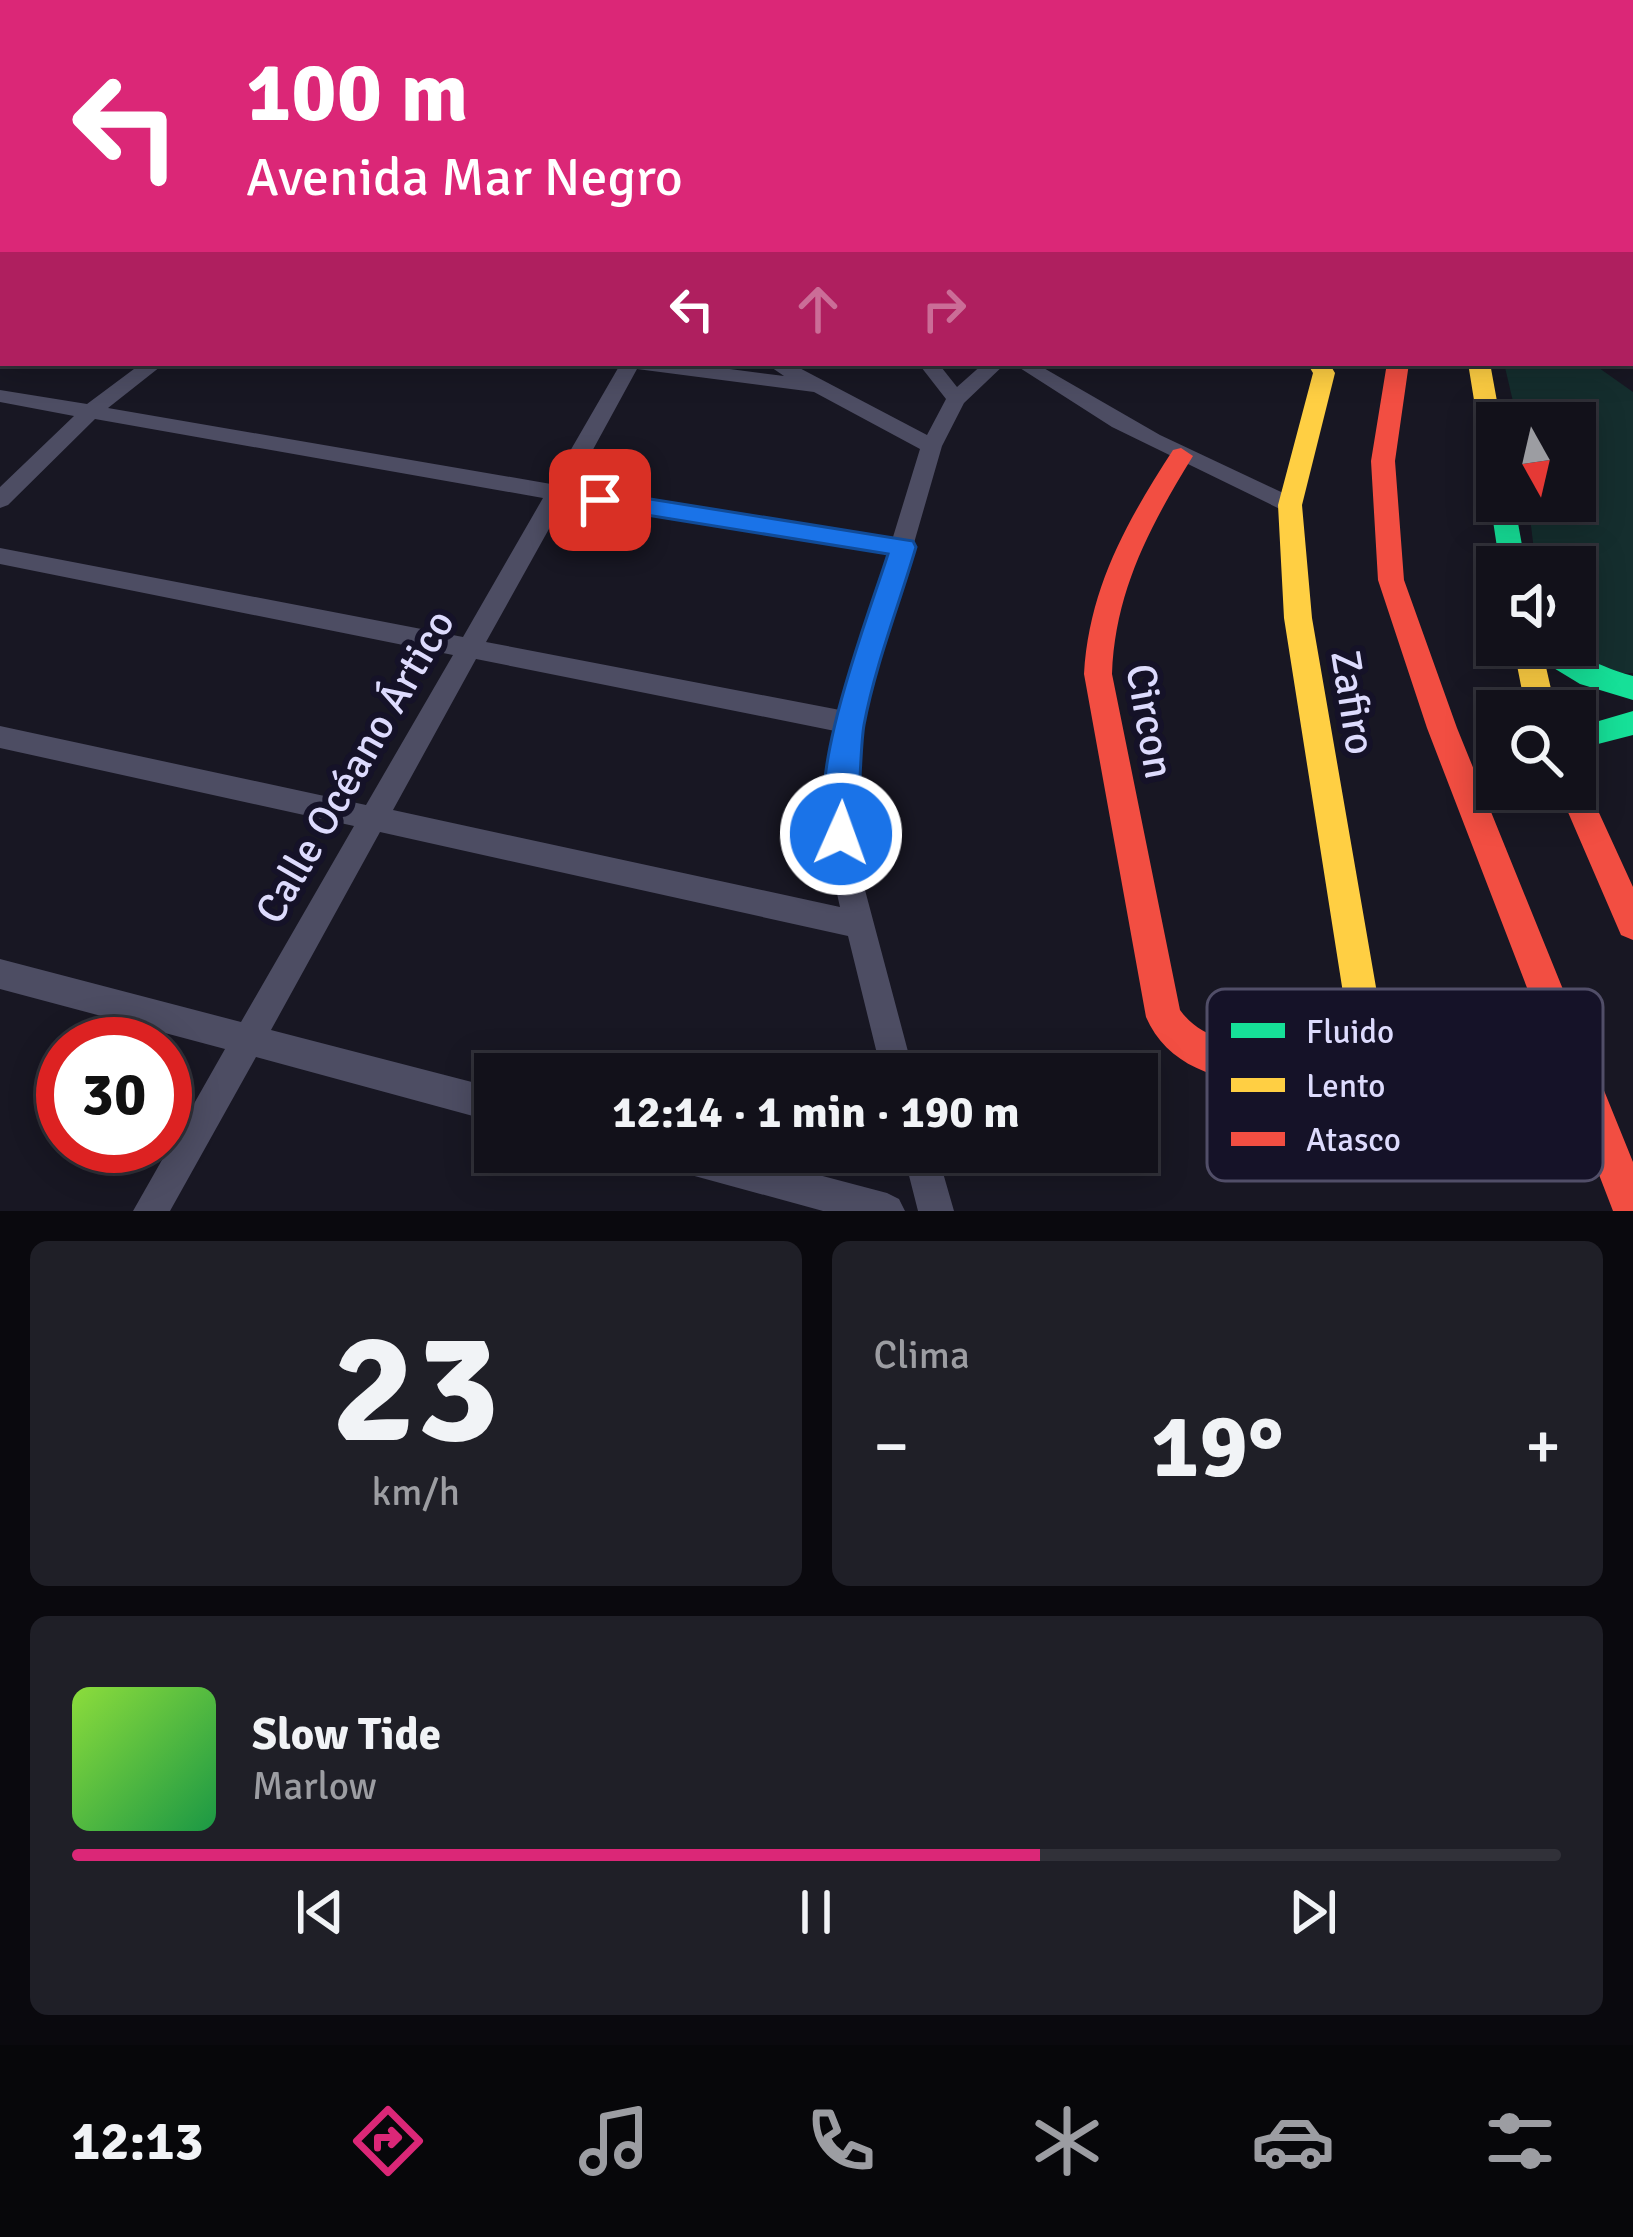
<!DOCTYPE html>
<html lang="es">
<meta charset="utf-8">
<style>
:root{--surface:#12111a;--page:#1f1f27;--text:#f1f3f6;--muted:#9c9da2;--line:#313139;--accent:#db2777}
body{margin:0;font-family:Signika,sans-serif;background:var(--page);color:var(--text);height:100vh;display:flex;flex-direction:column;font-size:45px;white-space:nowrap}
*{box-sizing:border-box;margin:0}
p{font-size:39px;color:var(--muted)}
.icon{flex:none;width:66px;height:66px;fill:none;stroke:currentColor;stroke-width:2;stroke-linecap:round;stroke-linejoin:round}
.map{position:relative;height:1211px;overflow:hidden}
.details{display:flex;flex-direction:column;gap:30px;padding:30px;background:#0a090e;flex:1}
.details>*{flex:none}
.top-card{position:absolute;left:0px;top:0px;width:1635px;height:366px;box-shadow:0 6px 30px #0003,0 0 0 3px var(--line);background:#db2777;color:#fff;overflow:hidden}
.needle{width:78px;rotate:172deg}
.fabs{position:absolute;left:1476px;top:402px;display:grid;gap:24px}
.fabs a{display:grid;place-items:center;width:120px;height:120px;border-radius:0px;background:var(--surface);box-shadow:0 6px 30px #0003,0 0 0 3px var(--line);font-size:60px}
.speed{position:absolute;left:36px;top:1017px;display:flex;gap:24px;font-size:60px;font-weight:700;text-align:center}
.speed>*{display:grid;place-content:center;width:156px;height:156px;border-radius:50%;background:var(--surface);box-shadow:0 6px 30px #0003,0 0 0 3px var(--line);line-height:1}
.speed .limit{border:18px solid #d22;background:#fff;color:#111}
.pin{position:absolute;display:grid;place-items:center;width:102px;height:102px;color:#fff;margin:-51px;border-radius:24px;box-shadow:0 6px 18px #0006}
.me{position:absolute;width:132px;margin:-66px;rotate:2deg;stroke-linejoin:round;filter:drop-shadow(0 0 9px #0008)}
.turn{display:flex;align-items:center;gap:42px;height:252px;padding:0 48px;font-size:54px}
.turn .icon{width:156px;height:156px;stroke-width:2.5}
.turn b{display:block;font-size:84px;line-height:102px}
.lanes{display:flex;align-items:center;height:114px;padding:0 48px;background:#0003;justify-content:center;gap:60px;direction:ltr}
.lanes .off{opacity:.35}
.big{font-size:90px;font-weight:700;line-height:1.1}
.details .card{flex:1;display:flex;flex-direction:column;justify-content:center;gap:18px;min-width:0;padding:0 42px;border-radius:18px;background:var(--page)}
.details .dial{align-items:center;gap:0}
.dial b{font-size:156px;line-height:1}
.song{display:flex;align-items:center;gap:36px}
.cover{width:144px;height:144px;border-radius:18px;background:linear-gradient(135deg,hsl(90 70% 55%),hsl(140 70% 35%))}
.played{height:12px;border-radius:6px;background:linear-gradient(90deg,var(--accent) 65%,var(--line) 65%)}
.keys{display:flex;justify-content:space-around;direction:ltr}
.heat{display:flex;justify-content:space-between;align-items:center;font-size:66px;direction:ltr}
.details .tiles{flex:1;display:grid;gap:30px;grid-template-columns:1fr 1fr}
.card:last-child{grid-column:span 2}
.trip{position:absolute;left:474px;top:1053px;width:684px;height:120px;border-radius:0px;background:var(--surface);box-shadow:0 6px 30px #0003,0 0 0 3px var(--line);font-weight:700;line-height:120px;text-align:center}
.dock{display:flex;height:192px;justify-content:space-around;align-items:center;background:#07070a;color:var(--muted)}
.dock .icon{width:84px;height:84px}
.dock .on{color:var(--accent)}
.dock b{font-size:54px;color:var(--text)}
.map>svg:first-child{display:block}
.green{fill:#152e2e}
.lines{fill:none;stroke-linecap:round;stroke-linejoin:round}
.path{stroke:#46535f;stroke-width:3;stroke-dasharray:3 6;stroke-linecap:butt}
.street{fill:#4d4d63;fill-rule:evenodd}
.fast{fill:#16e098;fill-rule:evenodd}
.slow{fill:#ffcf43;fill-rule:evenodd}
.jam{fill:#f24e42;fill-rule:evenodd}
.wall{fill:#434151}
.building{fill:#535163;stroke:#69677c;stroke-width:3}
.route{fill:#1a73e8;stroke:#114b97;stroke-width:3}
.labels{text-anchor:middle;stroke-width:12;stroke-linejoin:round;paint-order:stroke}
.street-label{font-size:42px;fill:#dddbfd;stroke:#151228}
.key{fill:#151228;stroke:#514e68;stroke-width:3}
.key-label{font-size:33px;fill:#dddbfd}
</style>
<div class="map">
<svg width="1633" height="1211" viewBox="0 0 1633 1211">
<rect width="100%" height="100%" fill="#181723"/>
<path class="green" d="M1504 363H1592L1633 392V673L1614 674 1555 645H1575V567H1536L1528 501H1575V423H1518Z"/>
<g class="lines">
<path class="path" d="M1292 0 1296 3"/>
<path class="street" d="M0 91H3V99H0Z
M0 163 3 164V174L0 173Z
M0 261H3V272H0Z
M142 363H165L108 408 551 484 621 363H684L784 376 765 363H790L927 435 946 399 918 363H938L957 387 984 363H1006L964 403 942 446 862 723 853 808 857 860 914 1074H882L848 936 380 832 271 1030 495 1088V1122L256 1057 170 1211H133L225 1049 0 989V959L241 1022 354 826 0 748V726L366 805 453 655 0 564V548L463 637 543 498 95 419 8 505 0 508V487L74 416 0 402V390L87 404ZM637 369 814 392 920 449 893 537 572 488ZM564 502 888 553 840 710 486 642ZM476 659 835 731C826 799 824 839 840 907L393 810Z
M1012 363H1035L1160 435 1298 500 1301 505 1298 510H1282L1112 427Z
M652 1152H732L887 1193 899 1199 905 1211H823L669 1169 657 1164Z
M903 1152H937L954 1211H918Z"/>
<path class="fast" d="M3 71V83L0 84V72Z
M1497 494V501H1514L1526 567H1500L1490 501Z
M1525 645C1573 645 1588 664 1633 676V700L1580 684 1529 653Z
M1633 711V735L1598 744 1575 756V728Z"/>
<path class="slow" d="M546 0H588L590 3H548Z
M1242 0H1256V3H1242Z
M1307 363H1329L1335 373 1302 505 1312 618 1377 993V1027L1363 1064 1350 1069 1337 1064 1332 1051 1341 1027 1343 993 1284 618 1278 505 1313 373Z
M1468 363H1490L1501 423H1497V476L1485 468Z
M1513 645H1541L1556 711H1526Z"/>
<path class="jam" d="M1207 0H1222L1224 3H1209Z
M0 9H3V18H0Z
M1387 363H1409L1395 461 1404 580 1457 728 1633 1162V1211H1613L1427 728 1378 580 1371 461Z
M1181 448 1193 456C1150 526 1115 591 1112 674L1180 1010C1209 1050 1270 1050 1316 1043 1334 1041 1346 1031 1363 1038L1368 1051 1363 1064C1297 1094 1179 1095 1146 1017L1084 674C1089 588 1127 521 1173 450Z
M1575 776 1584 780 1633 887V940L1621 935 1558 789H1575Z"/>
</g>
<path class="wall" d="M908 0H985L984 3H908Z
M1122 0H1200L1199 3H1119Z"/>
<path class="building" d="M1037 0H1105L1102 3H1052Z
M1122 0H1136L1153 3H1119Z"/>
<path class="route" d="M600 491 913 541 916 547C899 605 875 666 864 725 859 753 861 826 852 844L841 848 830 844C802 785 868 617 888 554L591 506 588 500Z"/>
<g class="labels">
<g class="street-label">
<text transform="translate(1354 702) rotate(81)" y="15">Zafiro</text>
<text transform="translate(1151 721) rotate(80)" y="15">Circon</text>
<text transform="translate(354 766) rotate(-60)" y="15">Calle Océano Ártico</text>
</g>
</g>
<rect x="1207" y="989" width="396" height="192" rx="18" class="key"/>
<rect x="1231" y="1023" width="54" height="15" fill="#16e098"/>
<rect x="1231" y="1078" width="54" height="14" fill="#ffcf43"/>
<rect x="1231" y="1132" width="54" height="14" fill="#f24e42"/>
<g class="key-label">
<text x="1306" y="1043">Fluido</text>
<text x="1306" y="1097">Lento</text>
<text x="1306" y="1151">Atasco</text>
</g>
</svg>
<div class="fabs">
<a><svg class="needle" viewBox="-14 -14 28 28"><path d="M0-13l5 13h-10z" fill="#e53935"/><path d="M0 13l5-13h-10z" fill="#9c9da2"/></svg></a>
<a><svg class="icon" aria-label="sound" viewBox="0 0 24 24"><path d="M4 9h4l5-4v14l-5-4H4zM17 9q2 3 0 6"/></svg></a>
<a><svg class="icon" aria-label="search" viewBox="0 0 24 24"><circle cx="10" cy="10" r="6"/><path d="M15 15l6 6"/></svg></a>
</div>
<div class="speed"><div class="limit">30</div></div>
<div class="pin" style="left:600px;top:500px;background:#d93025"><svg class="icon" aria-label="arrive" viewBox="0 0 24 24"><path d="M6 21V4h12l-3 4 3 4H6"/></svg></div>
<svg class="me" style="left:841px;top:834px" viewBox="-20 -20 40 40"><circle r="17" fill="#1a73e8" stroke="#fff" stroke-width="3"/><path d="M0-11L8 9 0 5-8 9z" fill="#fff"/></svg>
<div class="trip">12:14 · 1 min · 190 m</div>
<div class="top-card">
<div class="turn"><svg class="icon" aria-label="left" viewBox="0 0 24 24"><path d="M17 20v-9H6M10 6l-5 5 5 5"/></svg><div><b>100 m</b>Avenida Mar Negro</div></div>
<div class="lanes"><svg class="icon" aria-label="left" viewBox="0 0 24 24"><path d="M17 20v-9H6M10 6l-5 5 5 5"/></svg><svg class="icon off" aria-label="ahead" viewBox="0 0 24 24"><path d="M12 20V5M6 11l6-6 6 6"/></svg><svg class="icon off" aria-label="right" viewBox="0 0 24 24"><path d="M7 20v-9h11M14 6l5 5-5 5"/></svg></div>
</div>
</div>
<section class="details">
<div class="tiles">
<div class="card dial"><b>23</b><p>km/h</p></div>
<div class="card"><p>Clima</p>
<div class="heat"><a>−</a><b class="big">19°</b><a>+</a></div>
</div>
<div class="card">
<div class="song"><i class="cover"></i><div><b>Slow Tide</b><p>Marlow</p></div></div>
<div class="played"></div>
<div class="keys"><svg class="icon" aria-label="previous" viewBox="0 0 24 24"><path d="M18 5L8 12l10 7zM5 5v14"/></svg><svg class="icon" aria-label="pause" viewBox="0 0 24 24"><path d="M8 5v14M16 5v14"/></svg><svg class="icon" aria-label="next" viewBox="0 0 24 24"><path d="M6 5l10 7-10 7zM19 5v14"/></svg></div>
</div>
</div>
</section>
<nav class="dock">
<b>12:13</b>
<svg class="icon on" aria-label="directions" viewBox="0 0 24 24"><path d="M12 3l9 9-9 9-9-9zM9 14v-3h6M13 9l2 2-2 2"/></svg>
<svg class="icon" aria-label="music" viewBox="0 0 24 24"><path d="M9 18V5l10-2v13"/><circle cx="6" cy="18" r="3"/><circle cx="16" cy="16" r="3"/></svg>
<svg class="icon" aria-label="phone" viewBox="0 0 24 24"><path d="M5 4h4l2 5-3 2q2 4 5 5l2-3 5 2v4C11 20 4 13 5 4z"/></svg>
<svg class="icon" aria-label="climate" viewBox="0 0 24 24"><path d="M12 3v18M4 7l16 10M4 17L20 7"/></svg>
<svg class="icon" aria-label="car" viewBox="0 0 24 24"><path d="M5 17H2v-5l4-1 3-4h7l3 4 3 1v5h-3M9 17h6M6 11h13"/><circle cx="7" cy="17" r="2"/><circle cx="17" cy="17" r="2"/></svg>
<svg class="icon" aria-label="filters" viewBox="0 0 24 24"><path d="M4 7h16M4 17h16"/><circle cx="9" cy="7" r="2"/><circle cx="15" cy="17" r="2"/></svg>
</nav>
